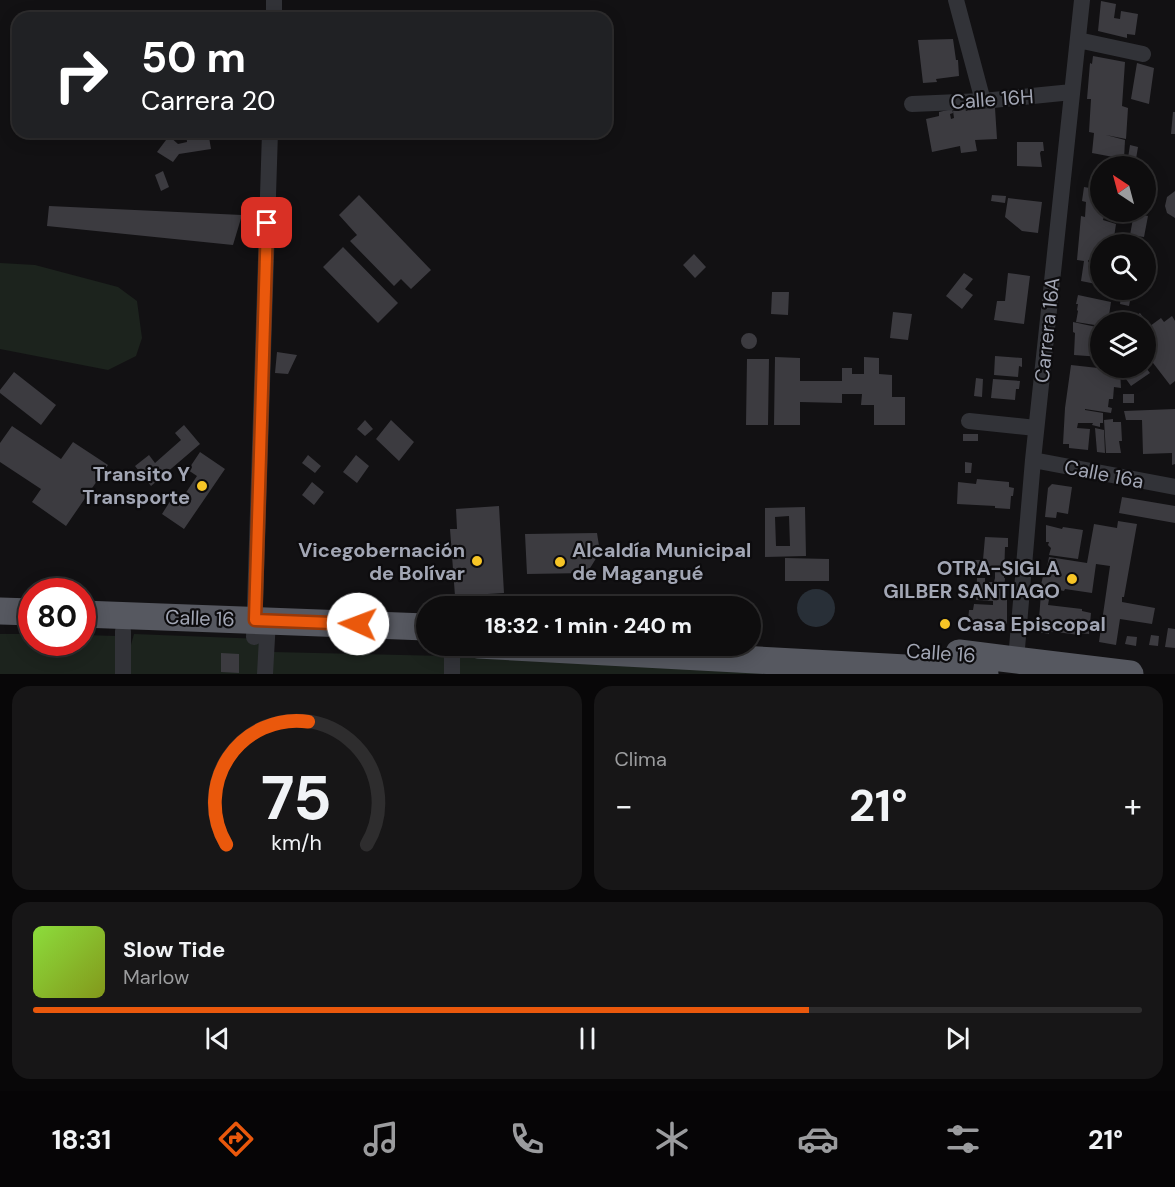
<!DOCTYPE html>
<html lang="es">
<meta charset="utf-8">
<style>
:root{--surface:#0e0d0e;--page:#171617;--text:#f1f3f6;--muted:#9b9c9e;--line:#2e2d2e;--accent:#ea580c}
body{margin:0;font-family:"DM Sans",sans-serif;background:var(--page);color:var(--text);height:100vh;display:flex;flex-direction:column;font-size:22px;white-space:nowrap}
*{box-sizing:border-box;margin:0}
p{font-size:20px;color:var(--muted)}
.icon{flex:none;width:33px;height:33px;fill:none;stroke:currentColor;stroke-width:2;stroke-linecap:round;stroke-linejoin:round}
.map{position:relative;height:674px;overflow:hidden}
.sheet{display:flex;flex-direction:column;gap:12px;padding:12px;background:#080708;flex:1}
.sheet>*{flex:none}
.banner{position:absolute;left:12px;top:12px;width:600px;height:126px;border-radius:18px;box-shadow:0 3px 15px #0003,0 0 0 2px var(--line);background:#202124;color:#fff;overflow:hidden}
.needle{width:39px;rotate:324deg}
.controls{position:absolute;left:1090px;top:156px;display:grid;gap:12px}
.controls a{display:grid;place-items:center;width:66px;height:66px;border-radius:50%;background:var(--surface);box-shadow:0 3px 15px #0003,0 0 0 2px var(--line);font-size:30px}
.speed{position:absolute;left:18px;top:578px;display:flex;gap:12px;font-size:30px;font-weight:700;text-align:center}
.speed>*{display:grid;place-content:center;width:78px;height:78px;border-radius:50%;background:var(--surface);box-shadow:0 3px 15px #0003,0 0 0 2px var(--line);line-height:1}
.speed .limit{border:9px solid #d22;background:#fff;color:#111}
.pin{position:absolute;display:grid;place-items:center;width:51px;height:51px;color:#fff;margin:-26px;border-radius:12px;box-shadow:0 3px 9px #0006}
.me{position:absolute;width:66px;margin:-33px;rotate:272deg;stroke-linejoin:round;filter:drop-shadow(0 0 4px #0008)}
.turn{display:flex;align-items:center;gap:21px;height:126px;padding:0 30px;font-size:27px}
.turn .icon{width:78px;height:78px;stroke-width:2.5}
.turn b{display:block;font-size:42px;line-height:51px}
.big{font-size:45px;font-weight:700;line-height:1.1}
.sheet .tile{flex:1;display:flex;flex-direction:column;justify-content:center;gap:9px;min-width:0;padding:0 21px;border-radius:18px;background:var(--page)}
.sheet .dial{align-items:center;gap:0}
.dial svg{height:156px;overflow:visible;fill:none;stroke:var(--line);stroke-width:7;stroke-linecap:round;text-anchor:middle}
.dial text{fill:var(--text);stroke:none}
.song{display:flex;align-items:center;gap:18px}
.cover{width:72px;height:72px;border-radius:9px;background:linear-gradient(135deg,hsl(90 70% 55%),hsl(70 70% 35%))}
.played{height:6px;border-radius:3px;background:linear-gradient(90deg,var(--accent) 70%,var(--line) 70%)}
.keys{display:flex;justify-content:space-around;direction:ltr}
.heat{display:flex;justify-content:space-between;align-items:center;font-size:33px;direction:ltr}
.sheet .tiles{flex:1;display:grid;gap:12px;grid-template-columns:1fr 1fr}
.tile:last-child{grid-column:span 2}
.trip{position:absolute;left:416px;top:596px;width:345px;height:60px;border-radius:30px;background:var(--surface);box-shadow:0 3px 15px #0003,0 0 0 2px var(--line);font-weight:700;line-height:60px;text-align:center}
.tab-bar{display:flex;height:96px;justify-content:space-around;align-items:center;background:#060506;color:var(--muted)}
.tab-bar .icon{width:42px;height:42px}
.tab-bar .on{color:var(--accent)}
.tab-bar b{font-size:27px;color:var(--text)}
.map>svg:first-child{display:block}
.green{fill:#1c231d}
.water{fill:#282f37}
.building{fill:#3c3b40;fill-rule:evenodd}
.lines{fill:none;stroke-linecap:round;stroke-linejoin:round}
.minor{stroke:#323338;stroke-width:16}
.trunk{stroke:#565860;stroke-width:27}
.route-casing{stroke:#983908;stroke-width:15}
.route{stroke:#ea580c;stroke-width:10}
.poi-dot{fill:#f7c526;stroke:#0d0c0e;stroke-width:2}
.labels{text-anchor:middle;stroke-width:4.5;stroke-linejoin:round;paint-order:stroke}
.street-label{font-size:20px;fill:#a2a6b4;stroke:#0d0c0e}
.poi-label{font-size:20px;font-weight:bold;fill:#a2a6b4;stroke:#0d0c0e;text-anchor:end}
</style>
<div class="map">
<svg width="1175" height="674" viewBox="0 0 1175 674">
<rect width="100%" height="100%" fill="#121113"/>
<path class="green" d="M0 263 35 265 118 287 137 301 142 338 136 356 108 370 0 349Z
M0 634H31L32 642H82L83 635 117 636 115 674H0Z
M134 634 262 639 261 674H129V652Z
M273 652 445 656 444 674H272Z
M456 655 807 666 931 674H457Z"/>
<path class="water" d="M797 608a19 19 0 1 1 38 0a19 19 0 1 1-38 0Z"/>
<path class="building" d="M1101 1 1116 4 1114 18 1120 19 1121 11 1138 14 1135 35 1127 34V38L1098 31Z
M953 39 956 60H958L959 76 936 79 937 82 923 83 918 40Z
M1093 56 1125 62 1122 106 1128 108 1126 139 1106 135 1125 140 1124 159 1092 153 1094 133 1089 132 1091 99H1087L1090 63 1092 64Z
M1137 63 1154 68 1149 104 1131 99Z
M964 106 966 111 972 109 995 108 997 139 975 140 977 151 961 153 960 146 932 152 926 119 939 116V112L952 109 953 113 950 114 951 119 954 118 953 111H959L958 107Z
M1173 112H1175V134H1171Z
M186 132H196L197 139 209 137 211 149 179 154 173 162 157 152 169 136 178 144 187 142Z
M1017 142H1043L1044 151H1041L1040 153 1042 167 1017 166Z
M1130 145 1138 147 1136 159 1128 158Z
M163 171 169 187 161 191 155 175Z
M1084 187 1101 190V212H1105L1103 220 1116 224 1113 244 1106 243 1105 244H1101V262L1088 260V262L1101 265V285L1081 281 1084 261 1077 260 1081 216 1085 217 1086 202 1082 201Z
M1175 191V218L1167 213 1165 206 1167 197Z
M359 195 431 270 411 289 401 279 394 286 350 241 357 235 339 215Z
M992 195 1006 196 1005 203 991 201Z
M1008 198 1042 202 1038 233 1022 231 1005 217Z
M49 206 242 215 233 245 47 226Z
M1134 213 1148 216 1144 237 1130 235Z
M343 247 398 303 378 323 323 267Z
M694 254 706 267 695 278 683 265Z
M964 273 973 279 965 289 973 295 962 309 946 296Z
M1008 273 1030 276 1024 324 994 320 997 301H1005Z
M1122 290H1132L1129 306 1120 304Z
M772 292H789L788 315 771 314Z
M1078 295 1111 302 1108 322H1101V326L1076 322 1078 311 1077 310 1078 304H1076Z
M893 312 912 314 908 340 890 338Z
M1140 313 1149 325 1146 327V322H1127Z
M1172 316 1175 321V381L1170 385 1150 359 1146 362V342L1152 338 1146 329 1161 318 1164 322Z
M1073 322 1101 328V357L1074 355 1075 333 1073 332Z
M741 341a8 8 0 1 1 16 0a8 8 0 1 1-16 0Z
M277 352 297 355 288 374 275 373Z
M995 356 1022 358V367L1019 366 1018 377 994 375Z
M775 357 800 358V381H842V368H852V374H864V357L879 358V374L892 375V397H905V425H874V405H861L862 394H842V403L800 402V425H774Z
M747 359H769L768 425H746Z
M1071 365 1107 369V368L1120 369 1121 388 1114 387 1113 399H1109L1108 407 1112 408 1111 413 1085 409V410L1103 413V423H1100V427L1092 425 1093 423H1078L1077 428 1090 429 1088 450 1069 448V444H1063L1065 408Z
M1128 368H1146L1150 373 1131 386 1121 372Z
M14 372 56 405 41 425 0 393V390Z
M976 378 983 379 982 397 974 396Z
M993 379 1020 381 1019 389H1016L1015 400 991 398Z
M1123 394H1134V403H1123Z
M1175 409V464L1172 465V453L1143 454 1142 420H1126L1124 411Z
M1113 419V422H1121L1122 441H1119L1121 453H1106L1104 420Z
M365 420 373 429 365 436 357 429Z
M391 420 414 442 399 461 376 439Z
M184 425 200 444 151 486 135 466 149 455 155 463 181 440 175 433Z
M12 426 61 459 73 442 108 465 66 526 32 502 41 489 0 462V443Z
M1095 428 1104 430 1105 453 1097 452Z
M963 434H978V441H963Z
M200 452 225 469 184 529 162 514 174 495 181 500 197 476 188 470Z
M308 455 321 466 315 473 302 463Z
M356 455 369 466 357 483 343 472Z
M965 462 972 463 971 473H965Z
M977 479 1009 482V487L1014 488 1013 496H1011L1010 509 995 508V506L957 504 958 482 976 484Z
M312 482 324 492 314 505 302 495Z
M1052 484 1072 487 1068 514 1057 512 1056 518 1045 517 1048 488Z
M1122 497 1175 506V523L1119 513Z
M499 506 504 593 455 596 450 529H457L456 509Z
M805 507 806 556 765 557V508ZM789 516 790 546H776L775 517Z
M1118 521 1137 524 1124 597H1122V602L1155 608 1152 624 1120 619 1116 645 1099 642 1110 566 1096 564 1092 593 1065 589 1064 591 1043 587V586L1041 585 1043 576 1045 577 1049 557 1087 563 1094 524 1117 528Z
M1046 525 1062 529 1063 527 1083 530 1078 559 1049 555 1051 548 1048 545 1049 542H1046Z
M597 533 600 552 587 573 527 574 525 534Z
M985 537 1008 538V547H1005L1004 578H1005L1004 591 1007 592V624L968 621 969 610H973L974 604 993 605V601L976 600 977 578H985V582H994L995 578V570H973V560H983Z
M785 558 829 559V581H785Z
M1041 593 1050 594 1048 605 1082 609V611L1091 613 1089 634 1079 633V635L1049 631V634L1038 632Z
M1168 628 1175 629V648L1165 647Z
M1151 635 1159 636 1158 646 1149 645Z
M1127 636 1137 637 1136 646 1125 644Z
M221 653 239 654V673L221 672Z"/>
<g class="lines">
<path class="minor" d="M956 0 983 101
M274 18V0
M1078 40 1143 54
M912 104 983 101 1072 92
M969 421 1036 428
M1033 460 1175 487
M254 637 270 132
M1016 660 1033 460 1082 0
M123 674V631
M265 674 268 620
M452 674V645"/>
<path class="trunk" d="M0 611 32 612
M82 614 426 627
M478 645 962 671 985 674
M959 653 1130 674"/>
</g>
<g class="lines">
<defs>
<path id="route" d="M267 223 255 620 358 624"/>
</defs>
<use href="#route" class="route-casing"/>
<use href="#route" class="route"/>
</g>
<g class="poi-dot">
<circle cx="202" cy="486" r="6"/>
<circle cx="477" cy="561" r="6"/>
<circle cx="560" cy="562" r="6"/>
<circle cx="1072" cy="579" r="6"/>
<circle cx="945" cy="624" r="6"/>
</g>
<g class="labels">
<g class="street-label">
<text transform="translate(992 99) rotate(-4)" y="7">Calle 16H</text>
<text transform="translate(1047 330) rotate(-84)" y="7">Carrera 16A</text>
<text transform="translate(1104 474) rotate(11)" y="7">Calle 16a</text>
<text transform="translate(200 618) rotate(2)" y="7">Calle 16</text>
<text transform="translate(941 653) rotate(4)" y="7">Calle 16</text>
</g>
<g class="poi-label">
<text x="190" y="481">Transito Y<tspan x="190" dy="23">Transporte</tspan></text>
<text x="465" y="557">Vicegobernación<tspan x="465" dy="23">de Bolívar</tspan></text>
<text x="572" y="557" text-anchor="start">Alcaldía Municipal<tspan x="572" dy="23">de Magangué</tspan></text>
<text x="1060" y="575">OTRA-SIGLA<tspan x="1060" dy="23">GILBER SANTIAGO</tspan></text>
<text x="957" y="631" text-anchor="start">Casa Episcopal</text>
</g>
</g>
</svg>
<div class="controls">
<a><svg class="needle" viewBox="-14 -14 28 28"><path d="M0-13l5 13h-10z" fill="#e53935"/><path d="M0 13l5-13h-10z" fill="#9b9c9e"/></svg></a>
<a><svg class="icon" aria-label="search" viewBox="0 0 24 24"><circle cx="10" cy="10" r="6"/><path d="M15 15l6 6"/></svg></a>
<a><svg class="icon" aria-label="layers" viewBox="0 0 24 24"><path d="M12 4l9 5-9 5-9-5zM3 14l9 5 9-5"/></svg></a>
</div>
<div class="speed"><div class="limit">80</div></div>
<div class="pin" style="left:267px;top:223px;background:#d93025"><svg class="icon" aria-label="arrive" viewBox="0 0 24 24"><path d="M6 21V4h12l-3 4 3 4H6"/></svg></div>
<svg class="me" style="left:358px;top:624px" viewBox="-20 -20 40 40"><circle r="19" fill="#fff"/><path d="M0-13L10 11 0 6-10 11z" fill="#ea580c"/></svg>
<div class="trip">18:32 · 1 min · 240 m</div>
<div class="banner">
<div class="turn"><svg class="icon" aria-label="right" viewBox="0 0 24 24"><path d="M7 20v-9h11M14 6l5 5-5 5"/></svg><div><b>50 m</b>Carrera 20</div></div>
</div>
</div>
<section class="sheet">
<div class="tiles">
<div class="tile dial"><svg viewBox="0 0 100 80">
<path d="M14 69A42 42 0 1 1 86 69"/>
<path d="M14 69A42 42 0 0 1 56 6" stroke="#ea580c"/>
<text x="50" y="56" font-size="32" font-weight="700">75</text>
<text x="50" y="72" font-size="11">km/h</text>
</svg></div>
<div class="tile"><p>Clima</p>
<div class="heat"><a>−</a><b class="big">21°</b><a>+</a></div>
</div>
<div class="tile">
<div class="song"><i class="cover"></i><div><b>Slow Tide</b><p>Marlow</p></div></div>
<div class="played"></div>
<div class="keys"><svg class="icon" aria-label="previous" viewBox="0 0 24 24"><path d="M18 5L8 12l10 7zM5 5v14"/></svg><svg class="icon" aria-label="pause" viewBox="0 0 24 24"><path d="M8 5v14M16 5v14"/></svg><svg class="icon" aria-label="next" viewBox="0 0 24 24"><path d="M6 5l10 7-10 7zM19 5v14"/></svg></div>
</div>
</div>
</section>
<nav class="tab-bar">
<b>18:31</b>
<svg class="icon on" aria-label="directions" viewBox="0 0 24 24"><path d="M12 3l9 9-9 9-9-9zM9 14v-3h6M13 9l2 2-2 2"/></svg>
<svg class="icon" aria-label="music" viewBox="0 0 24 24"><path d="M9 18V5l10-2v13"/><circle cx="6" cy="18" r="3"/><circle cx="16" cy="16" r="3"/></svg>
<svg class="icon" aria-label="phone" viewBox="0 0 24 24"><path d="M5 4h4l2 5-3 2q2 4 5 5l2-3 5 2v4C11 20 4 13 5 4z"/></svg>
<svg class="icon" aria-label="climate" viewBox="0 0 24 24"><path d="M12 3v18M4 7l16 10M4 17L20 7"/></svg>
<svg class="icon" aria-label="car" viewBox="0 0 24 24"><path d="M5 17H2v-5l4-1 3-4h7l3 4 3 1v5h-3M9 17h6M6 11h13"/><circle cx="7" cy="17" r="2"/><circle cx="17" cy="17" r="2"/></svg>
<svg class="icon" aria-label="filters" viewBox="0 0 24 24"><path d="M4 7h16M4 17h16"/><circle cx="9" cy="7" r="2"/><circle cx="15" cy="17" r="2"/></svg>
<b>21°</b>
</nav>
